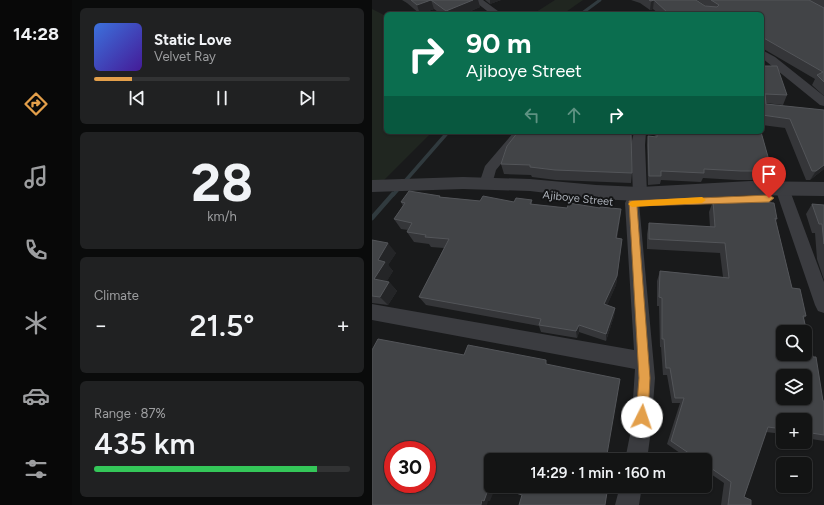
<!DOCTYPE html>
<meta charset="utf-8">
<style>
:root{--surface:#131414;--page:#202122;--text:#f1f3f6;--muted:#9d9ea0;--line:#323334;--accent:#e39f4a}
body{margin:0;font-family:Figtree,sans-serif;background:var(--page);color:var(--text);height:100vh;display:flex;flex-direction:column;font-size:15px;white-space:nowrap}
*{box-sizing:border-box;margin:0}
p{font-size:13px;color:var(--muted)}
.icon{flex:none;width:22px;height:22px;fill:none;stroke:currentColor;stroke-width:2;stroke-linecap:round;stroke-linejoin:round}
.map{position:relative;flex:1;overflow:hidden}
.panel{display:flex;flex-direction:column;gap:8px;padding:8px;background:#0a0b0b;width:300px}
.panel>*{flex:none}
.top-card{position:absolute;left:12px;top:12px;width:380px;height:122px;border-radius:6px;box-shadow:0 1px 3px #0004,0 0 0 1px var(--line);background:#0b6e4f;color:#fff;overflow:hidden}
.buttons{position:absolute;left:404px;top:325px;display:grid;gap:8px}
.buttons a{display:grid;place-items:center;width:36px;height:36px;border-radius:6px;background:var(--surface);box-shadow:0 1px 3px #0004,0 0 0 1px var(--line);font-size:20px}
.speed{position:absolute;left:12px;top:441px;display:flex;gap:8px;font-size:20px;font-weight:700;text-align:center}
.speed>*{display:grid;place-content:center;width:52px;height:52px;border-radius:50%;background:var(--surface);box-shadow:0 1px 3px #0004,0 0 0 1px var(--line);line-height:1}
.speed .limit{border:6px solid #d22;background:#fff;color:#111}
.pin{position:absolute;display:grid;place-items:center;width:34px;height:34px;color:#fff;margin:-41px -17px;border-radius:50% 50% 50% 0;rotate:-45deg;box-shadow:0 0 4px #0007}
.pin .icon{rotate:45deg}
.me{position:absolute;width:44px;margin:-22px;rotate:4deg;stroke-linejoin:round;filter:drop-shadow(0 0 3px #0008)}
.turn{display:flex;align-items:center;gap:14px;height:84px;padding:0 16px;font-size:18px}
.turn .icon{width:52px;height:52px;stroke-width:2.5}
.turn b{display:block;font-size:28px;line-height:34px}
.lanes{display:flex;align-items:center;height:38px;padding:0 16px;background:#0003;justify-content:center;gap:20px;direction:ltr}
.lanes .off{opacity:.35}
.big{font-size:30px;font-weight:600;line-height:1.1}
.panel .widget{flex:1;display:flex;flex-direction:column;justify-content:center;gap:6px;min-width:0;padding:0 14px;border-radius:6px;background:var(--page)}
.panel .dial{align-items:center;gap:0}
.dial b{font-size:52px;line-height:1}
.song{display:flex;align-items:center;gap:12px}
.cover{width:48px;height:48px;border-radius:6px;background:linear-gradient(135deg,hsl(220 70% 55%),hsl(260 70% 35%))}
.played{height:4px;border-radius:2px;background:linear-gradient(90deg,var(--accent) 15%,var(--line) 15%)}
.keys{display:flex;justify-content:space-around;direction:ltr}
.heat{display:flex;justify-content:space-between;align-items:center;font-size:22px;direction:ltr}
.charge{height:6px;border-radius:3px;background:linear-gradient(90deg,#34c759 87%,var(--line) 0)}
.trip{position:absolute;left:112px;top:453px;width:228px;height:40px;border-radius:6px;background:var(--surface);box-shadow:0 1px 3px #0004,0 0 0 1px var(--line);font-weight:600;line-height:40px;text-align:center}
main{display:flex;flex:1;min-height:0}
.tabs{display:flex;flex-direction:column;width:72px;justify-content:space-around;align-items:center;background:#080808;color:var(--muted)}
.tabs .icon{width:28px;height:28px}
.tabs .active{color:var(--accent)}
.tabs b{font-size:18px;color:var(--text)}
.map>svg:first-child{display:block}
.green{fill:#202620}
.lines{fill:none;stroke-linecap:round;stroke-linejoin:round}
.stream-far2{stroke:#303a3e;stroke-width:3}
.stream-far1{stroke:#303a3e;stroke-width:3.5}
.stream{stroke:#303a3e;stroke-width:4.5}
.minor{fill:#3b3c40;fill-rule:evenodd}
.tertiary{fill:#3b3c40;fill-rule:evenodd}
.wall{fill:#353639}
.shaded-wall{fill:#242527}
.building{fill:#424447;stroke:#535559;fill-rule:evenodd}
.route{fill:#e39f4a;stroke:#946730}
.slow{fill:#f59e0b}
.labels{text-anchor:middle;stroke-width:4;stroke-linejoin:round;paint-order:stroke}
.street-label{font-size:11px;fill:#adb2ba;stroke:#141516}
</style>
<main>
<nav class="tabs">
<b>14:28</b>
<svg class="icon active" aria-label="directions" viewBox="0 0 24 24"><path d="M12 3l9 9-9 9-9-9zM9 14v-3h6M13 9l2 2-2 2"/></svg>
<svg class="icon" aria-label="music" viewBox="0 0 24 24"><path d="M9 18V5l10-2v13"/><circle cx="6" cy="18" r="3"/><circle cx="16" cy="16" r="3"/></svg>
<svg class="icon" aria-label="phone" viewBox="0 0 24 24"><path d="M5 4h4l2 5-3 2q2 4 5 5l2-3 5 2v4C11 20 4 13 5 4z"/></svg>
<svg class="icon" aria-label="climate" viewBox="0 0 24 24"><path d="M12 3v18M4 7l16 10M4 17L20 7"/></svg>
<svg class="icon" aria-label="car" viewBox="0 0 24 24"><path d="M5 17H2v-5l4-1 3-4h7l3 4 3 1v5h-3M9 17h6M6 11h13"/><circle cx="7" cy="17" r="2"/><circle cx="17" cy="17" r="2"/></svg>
<svg class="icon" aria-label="filters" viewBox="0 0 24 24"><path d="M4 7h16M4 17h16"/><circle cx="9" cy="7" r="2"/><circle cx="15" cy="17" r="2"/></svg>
</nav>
<section class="panel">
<div class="widget">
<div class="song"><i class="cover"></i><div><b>Static Love</b><p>Velvet Ray</p></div></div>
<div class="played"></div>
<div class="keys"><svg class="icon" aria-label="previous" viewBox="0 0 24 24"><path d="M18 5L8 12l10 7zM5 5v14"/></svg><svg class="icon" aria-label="pause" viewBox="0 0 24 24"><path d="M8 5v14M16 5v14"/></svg><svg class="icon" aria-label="next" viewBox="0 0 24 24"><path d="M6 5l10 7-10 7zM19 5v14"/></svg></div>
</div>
<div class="widget dial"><b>28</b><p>km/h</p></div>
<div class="widget"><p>Climate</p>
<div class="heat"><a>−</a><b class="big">21.5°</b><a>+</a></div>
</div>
<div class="widget"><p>Range · 87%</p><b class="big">435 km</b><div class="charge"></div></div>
</section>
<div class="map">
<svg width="452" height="505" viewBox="0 0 452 505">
<rect width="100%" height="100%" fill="#191a1b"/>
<path class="green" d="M183 0H211L191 14H161Z
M0 9 14 16V132H60L0 192Z"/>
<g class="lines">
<path class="stream-far2" d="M209 14 228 0"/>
<path class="stream-far1" d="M21 195 76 132"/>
<path class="stream" d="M0 218 21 194"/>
<path class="minor" d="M101 0H111L130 14H119Z
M390 50 403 57 452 96V106L448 105 390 58Z
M142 132H155L124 170 119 188 114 189 109 188 107 184 113 166Z
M262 132H274L273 145 275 194 273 198 268 199 263 198 261 194 259 145Z
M410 183 415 184 417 188 452 282V313L446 311 443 305 403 188 405 184Z
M260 197 265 199 267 203 283 378 279 430 275 460H253L259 430 263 369 0 320V304L262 350 253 203 255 199Z
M248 486H270L267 505H243Z"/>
<path class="tertiary" d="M91 177 158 179 224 185 268 187 379 181 452 182V196L379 195 268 201 224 199 158 191 91 189 0 192V180Z"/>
</g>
<path class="wall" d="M30 0H106L108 7 92 14H69L62 9 48 14 35 3Z
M113 0H129L118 4Z
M259 0H324L334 6 325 0H452V96L440 85 443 79 390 48V14H287L281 9 278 10 268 3Z
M390 66 415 95 411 105 394 103V104L452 110V169L438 180H434L413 128 390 125Z
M146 132 260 173 259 183 184 180 160 177 159 175 132 174 129 164Z
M282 132H389L400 171 395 180H365L331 178 329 182 289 180 288 184 276 185 275 145 276 136 283 137Z
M68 196 69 197 108 201 142 202 160 200V204L195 208H228L249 209 248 219 245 238 250 239 249 249 244 285 235 305 243 308 242 316 234 341 207 332 205 338 169 332 167 326 54 305 47 297 72 248 59 247 57 244 42 242 35 232 36 230 29 229 22 219 31 206 29 202Z
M348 199 405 219 404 221 420 288 434 316 432 318 451 401H452V441L433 438V420H411V434L394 432 372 497 379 505H349L352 483 333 470V460H318L295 444 308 403H300L295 375H291L289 347H288L287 306H285V281L288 271 351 277 348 253 275 249V234L277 223 338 227 337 212 341 201H347Z
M440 204 452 205V280L445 259 443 233H440L434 214Z
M0 240 24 253 16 265 21 271 14 282H17L25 291 16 305 0 303Z"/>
<path class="shaded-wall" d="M59 0 62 9 48 14 45 5Z
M101 0H106L108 7 92 14H75L74 11Z
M118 0H129L118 4Z
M282 0 281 9 278 10 279 1Z
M452 165V169L438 180 444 171Z
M249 209 248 219 243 248 244 238Z
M250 239 244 285 232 313V304Z
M16 243 24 253 16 265 21 271 11 288 2 279 6 260Z
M17 282 25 291 16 305 8 297Z
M243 308 242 316 234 341V334Z
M207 325V332L205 338 204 331Z
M118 484 119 485V486H124L118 501H116L115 505H109Z"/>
<path class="building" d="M39 0H59L45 5Z
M59 0H101L74 11Z
M277 0H324L333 6 345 7 347 5 339 0H437L452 8V82L445 75 451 72 390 37V14H310V13L297 14 282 0 279 1Z
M390 66H405L415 95 393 94 394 104 452 110V165L444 171H440L418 119 390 115Z
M146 132H259L260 173 183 170 158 167V165L129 164 135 146Z
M285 132H389L400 171H369L332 169V173L289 171V176H277L276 136 285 137Z
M37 191 68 196 67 197 108 201 111 196 142 202 144 198 160 200 158 204 195 208 197 203 228 208V207L249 209 244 238 250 239 245 276 232 304 243 308 234 334 207 325 204 331 167 325 169 319 47 297 77 239 53 237 54 235 35 232 40 223 22 219 33 203 29 202Z
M348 199 402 203 405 219 403 218 420 288 428 289 434 316H431L441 357H444L451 401H452V435L433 432V420H411V429L396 427 372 497 379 500V505H356L359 482 333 464V460H327L299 441 312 398H303L298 368H294L292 339H290V298L287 297 288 271 357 278 353 243 277 239V223L343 227 341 201 348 202ZM411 332H433V354H411ZM411 376H433V398H411Z
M440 204 452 205V244L450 224H447Z
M0 240 16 243 6 260 13 262 2 279 17 282 8 297 0 296Z
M6 339 92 355 96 345 174 360V364L248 379 234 460H119V485L118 484 112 501 110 500 109 505H0V350ZM21 450H55V484H21Z
M123 486H236L233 505H147L150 495Z"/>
<path class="route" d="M397 195 402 198 397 202 265 206 278 378 276 417 274 421 270 423 266 421 264 417 267 378 257 201Z"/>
<path class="slow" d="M330 197 334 200 330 203 260 207 256 204 260 201Z"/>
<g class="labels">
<g class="street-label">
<text transform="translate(206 198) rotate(6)" y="4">Ajiboye Street</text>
</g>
</g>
</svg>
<div class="buttons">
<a><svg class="icon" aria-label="search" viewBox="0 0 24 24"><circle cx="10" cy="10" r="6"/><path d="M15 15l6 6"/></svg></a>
<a><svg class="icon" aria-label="layers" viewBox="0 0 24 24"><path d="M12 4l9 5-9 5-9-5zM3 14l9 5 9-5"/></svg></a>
<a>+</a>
<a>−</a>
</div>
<div class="speed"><div class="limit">30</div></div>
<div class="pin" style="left:397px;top:198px;background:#d93025"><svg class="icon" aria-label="arrive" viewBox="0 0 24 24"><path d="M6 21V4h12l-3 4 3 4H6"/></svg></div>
<svg class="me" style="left:270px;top:417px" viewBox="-20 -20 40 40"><circle r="19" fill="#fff"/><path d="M0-13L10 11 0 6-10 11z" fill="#e39f4a"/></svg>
<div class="trip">14:29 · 1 min · 160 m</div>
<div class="top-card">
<div class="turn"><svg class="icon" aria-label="right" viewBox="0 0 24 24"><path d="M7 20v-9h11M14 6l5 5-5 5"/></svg><div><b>90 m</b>Ajiboye Street</div></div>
<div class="lanes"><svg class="icon off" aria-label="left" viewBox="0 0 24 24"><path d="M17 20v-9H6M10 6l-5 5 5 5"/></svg><svg class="icon off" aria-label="ahead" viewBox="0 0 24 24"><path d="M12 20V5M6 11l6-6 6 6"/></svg><svg class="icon" aria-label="right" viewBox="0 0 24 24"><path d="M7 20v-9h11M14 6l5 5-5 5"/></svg></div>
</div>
</div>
</main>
